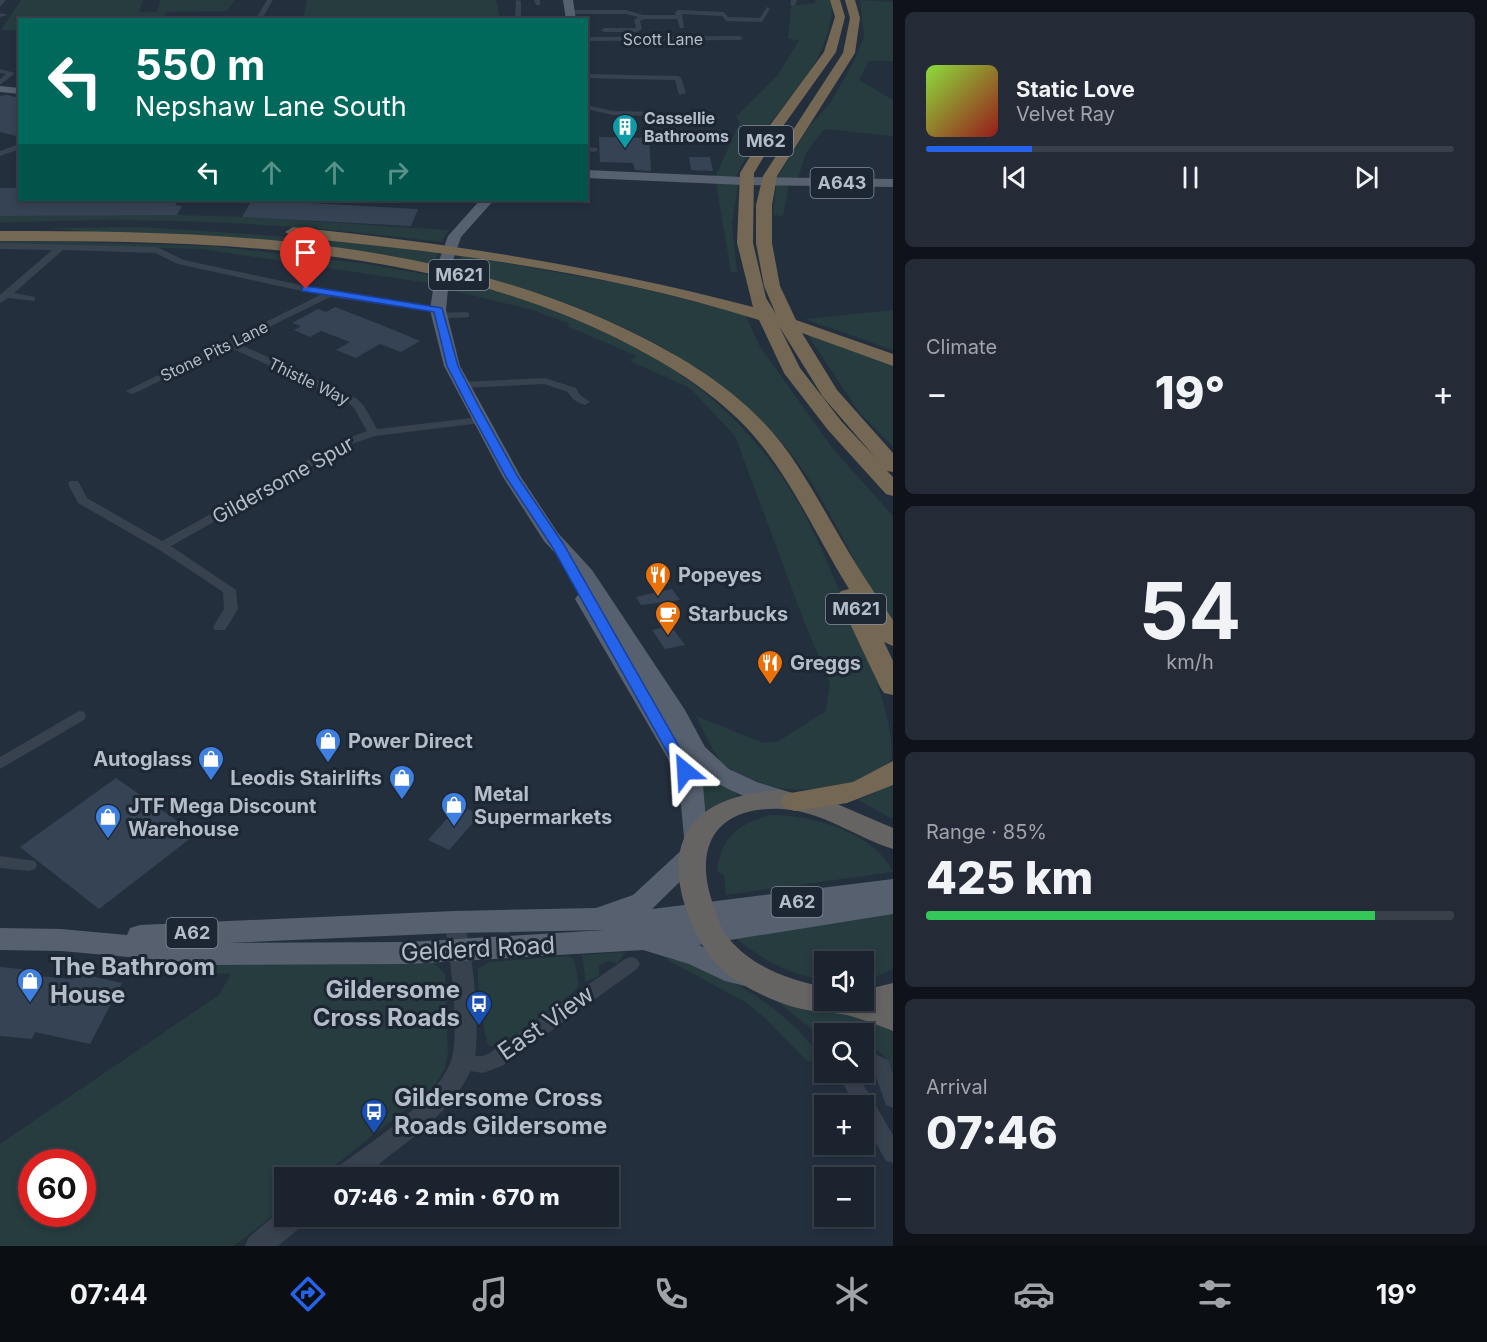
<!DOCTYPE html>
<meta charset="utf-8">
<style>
:root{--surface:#1b232e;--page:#242b36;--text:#f1f3f6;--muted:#a0a4aa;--line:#39404a;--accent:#2563eb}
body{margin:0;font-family:Inter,sans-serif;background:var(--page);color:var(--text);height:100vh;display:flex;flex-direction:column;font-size:22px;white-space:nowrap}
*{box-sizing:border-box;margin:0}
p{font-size:20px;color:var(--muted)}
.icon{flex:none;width:33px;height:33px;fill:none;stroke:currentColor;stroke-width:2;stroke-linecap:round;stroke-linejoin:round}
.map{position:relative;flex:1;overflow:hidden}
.panel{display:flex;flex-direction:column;gap:12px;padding:12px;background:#0f1319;width:594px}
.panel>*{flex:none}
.guide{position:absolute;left:18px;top:18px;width:570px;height:183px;border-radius:0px;box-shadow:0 3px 9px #0003,0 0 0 2px var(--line);background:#00695c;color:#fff;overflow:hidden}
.buttons{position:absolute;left:814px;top:951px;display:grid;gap:12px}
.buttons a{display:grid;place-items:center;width:60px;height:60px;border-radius:0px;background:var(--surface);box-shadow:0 3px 9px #0003,0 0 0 2px var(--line);font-size:30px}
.speed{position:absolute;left:18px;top:1149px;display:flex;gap:12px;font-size:30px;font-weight:700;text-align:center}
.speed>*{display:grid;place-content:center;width:78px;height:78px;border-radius:50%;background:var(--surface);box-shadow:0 3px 9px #0003,0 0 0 2px var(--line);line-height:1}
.speed .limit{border:9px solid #d22;background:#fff;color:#111}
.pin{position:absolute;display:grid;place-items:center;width:51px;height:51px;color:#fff;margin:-62px -26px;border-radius:50% 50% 50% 0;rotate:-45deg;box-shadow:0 0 6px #0007}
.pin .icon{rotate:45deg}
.me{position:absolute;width:66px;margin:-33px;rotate:333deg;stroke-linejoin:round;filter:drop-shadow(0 0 4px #0008)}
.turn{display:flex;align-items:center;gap:21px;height:126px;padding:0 18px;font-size:27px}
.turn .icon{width:78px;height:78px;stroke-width:2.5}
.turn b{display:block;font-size:42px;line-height:51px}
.lanes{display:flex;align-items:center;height:57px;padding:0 18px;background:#0003;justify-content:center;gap:30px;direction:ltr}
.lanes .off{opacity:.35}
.big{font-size:45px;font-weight:800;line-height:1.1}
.panel .widget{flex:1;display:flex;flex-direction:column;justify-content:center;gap:9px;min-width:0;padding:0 21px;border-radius:9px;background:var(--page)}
.panel .dial{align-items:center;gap:0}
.dial b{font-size:78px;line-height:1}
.song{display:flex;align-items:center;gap:18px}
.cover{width:72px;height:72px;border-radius:9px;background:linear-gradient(135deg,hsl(90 70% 55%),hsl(0 70% 35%))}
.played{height:6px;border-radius:3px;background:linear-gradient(90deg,var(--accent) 20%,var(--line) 20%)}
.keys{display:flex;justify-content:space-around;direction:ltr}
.heat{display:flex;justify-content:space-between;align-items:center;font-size:33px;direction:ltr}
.charge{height:9px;border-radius:4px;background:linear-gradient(90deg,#34c759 85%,var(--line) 0)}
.trip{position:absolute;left:274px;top:1167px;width:345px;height:60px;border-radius:0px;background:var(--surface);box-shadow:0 3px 9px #0003,0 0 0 2px var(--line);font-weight:800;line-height:60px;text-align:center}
.tab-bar{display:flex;height:96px;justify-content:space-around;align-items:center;background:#0b0e12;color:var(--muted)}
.tab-bar .icon{width:42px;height:42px}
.tab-bar .on{color:var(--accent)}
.tab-bar b{font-size:27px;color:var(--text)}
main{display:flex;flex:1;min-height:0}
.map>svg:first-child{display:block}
.green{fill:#263c3f;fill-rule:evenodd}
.building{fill:#364354}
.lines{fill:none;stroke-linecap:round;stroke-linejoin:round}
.minor{fill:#38414e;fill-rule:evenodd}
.tertiary{fill:#38414e;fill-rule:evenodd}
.primary{fill:#56606e;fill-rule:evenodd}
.trunk{fill:#656462;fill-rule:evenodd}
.motorway{fill:#746855;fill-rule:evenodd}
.route{fill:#2563eb;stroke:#184099;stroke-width:1.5}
.labels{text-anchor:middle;stroke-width:6;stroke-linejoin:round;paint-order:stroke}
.far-street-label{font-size:16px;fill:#b4bcc9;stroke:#1d2633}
.far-poi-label{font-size:16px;font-weight:bold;fill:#b4bcc9;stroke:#1d2633;text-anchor:start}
.shield{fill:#1d2633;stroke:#878f9c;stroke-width:1.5}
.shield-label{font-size:18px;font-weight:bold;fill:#b4bcc9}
.street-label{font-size:20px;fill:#b4bcc9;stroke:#1d2633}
.poi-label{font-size:20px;font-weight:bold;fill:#b4bcc9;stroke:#1d2633;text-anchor:start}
.near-street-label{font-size:24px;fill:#b4bcc9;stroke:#1d2633}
.near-poi-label{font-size:24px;font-weight:bold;fill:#b4bcc9;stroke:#1d2633;text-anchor:start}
</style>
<main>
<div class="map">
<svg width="893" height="1246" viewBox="0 0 893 1246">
<rect width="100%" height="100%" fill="#242f3e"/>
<path class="green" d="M21 0H143L139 12H156L161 0H235L227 11 166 12 162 19 20 20 19 31 1 30Z
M307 0H496L500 19H303Z
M815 0H831L832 3C831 77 762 114 736 177H715L740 122 736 117 778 75 799 40 788 39 791 6 815 3Z
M860 0 893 2V61H869L859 80 893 100V136L824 129 806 153 798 178H777L809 127 831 102 853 63 864 37Z
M716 183 738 184 732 224 737 272H731Z
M776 185H789L783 216 773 215Z
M153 214 242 217 449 230 441 242C295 223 148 216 0 223V216Z
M142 227 382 243 438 252 433 267 377 257 46 228Z
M0 240 213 246 360 263 430 275 428 283 202 249 0 244Z
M461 255 622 284 745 314 759 345 834 450 893 516V626C860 578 839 524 807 476 730 360 587 302 457 271Z
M457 281C594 316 710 365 790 489 817 532 835 582 856 629 871 663 893 720 892 757 883 785 810 792 785 789 770 787 736 774 724 764 715 757 702 728 696 716L763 743 779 741 826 711 830 683 805 624 735 436 690 388 630 361 637 356 567 326 570 324 533 310 455 291Z
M893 310V350L805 319Z
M803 328 893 364V447L859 412Z
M663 705 737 792 736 802 705 823Z
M893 784V819L858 800Z
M770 815C810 814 875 832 893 872L726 895 724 875 717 871C722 835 738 825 770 815Z
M893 913V969L866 981H864V962H825V980C790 975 763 960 735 938Z
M625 952 618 963 607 961 599 965V976L586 982 582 955Z
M569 956 574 959 579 985 574 992 499 1046H489C484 1039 476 978 478 969L489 962Z
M664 958C717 963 793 1014 821 1058L808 1062 764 1017 745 1002Z
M216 962H433L445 974 448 1054 445 1068 434 1087 320 1177 285 1178V1206L234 1246H0V1144L219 995 231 974 211 973ZM32 1162H82V1214H32Z
M772 997 855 1016 893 1031V1072C887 1056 880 1049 864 1045V1034H825V1040Z"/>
<path class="building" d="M7 95 20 98V137L0 132V96Z
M599 137 649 138 651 171 635 170 633 163 600 162Z
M689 157H710L713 171 691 170Z
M0 188H20V200H179L175 205 182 206 177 215 0 216Z
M252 200 418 209 411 226 242 217Z
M335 307 379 324 420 341 401 352 380 344 356 358 336 350 350 342 321 331 310 337 294 330 301 326 292 323 318 309 326 312Z
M672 589 680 600 641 605 636 597Z
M671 626 685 645 665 649 652 630Z
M116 778 196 834 99 909 20 847Z
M459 805 480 815 449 850 428 840Z
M0 967 41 971 39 976 73 979 77 973 122 983 90 1044 35 1032 32 1039 0 1036Z"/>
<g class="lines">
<path class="minor" d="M0 0H6L0 7Z
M267 0H273L261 20H255Z
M516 0 521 1V20H515Z
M534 0H540V5H536Z
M791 0H797L795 6 790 5Z
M767 7 770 9 762 22 726 21 722 16 682 14 684 28H680L677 19H644L640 21 642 29 637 32H604L601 30 604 28H636L634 20 638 17 626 14H570L567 12 570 10H626L643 15H676L675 12 678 10 724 12 728 17 760 18Z
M0 13 8 15 0 17Z
M586 37 740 36 743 38 740 40 586 41Z
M0 69 15 73 0 85V79L6 74 0 73Z
M586 74 678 76 681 78 686 93 679 95 675 80 586 78Z
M586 105 613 111 655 112 659 114 655 116 613 115 586 109Z
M20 144V149L0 156V151Z
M586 147 597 148 598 150 594 152 586 151Z
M0 243 157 247 184 260 329 291 441 308 443 310 438 313 330 297 237 343 356 398 364 406 377 429 481 417 487 420 481 423 375 436 354 443 171 546 236 590 238 609 225 630H215L213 627 224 609 223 592 158 549 78 503 68 484 70 481H78L87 498 162 541 346 439 367 431 354 408 348 402 229 347 135 393 131 394 126 391 320 295 178 264 155 253 63 250 14 293 35 297V301L8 298 0 303V295L52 250 0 249Z
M466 312 469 313V317L439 319 434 316 439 313Z
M545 378 576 388 580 395 590 402 585 405C577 403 572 399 568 392L544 384 462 388 457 385 462 382Z
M79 711 84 712 86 716 84 720 0 769V757Z
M0 856 35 861 37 865 35 869 29 871 0 868Z
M631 957 637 959 640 964 637 969 502 1066 483 1073 456 1069 454 1063 456 1057C467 1053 478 1059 488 1054L625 959Z
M864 1049 888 1060 893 1073V1108L886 1105 874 1071 864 1066Z
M837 1072H856L893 1135V1163L886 1161 864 1122V1106H855Z"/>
<path class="tertiary" d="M454 914 461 916C473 938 482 1042 473 1065 457 1106 418 1134 384 1160 378 1165 370 1174 363 1177 355 1180 340 1178 331 1178L334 1170C369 1142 431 1106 450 1064 461 1039 450 951 444 922L447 916Z
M285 1207V1216H306L303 1225 278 1246H245L249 1237Z"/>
<path class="primary" d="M563 0H573L576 20H566Z
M0 86 20 88V94L0 92Z
M586 170 743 177 893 179V187L743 185 586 178Z
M480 200H494L461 237 450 269 446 310 460 366 521 477 558 533 592 570 685 710 705 747 729 769 757 782 795 794 798 800 795 806C776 812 732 792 715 782 707 777 700 769 693 763L703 785 708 843 701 851 704 855 700 862 652 909 893 879V914L699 945 731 960 755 967 759 975 755 983 745 986 725 981 689 964 643 950 409 964 218 965 61 951 0 950V928L61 929 127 935 130 928 140 925 454 911 596 908 633 895 685 847 679 785 667 757 575 599 578 595 587 593 574 574 544 541 503 477 444 366 430 310 436 269 448 236ZM605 930 409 942 228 943 454 933Z"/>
<path class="trunk" d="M780 790 830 801 893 828V849C855 837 822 811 782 809 715 806 692 847 714 907 718 918 721 930 729 939 754 968 789 980 825 987V1000H864V990L893 983V1031C880 1026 868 1021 854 1017 845 1014 833 1013 823 1012 794 1011 758 995 734 979 709 962 696 937 686 909 660 830 704 794 780 790Z"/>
<path class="motorway" d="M830 0H840L845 17 836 52 776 136 754 173 753 243 766 298 776 314 764 286 756 243V205L763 176 843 53 850 18 845 0H855L860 18 855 53 777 176 772 205V243L780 286 796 320 893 354V366L802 333 837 390 893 453V472L887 471 893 477V496L886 494 828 430 784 373 759 320C608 272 450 252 293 237L285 232 293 227C449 243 601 267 753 307L737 243 740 173 765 132 824 52 835 17ZM779 326 823 397 875 457 842 422 800 368Z
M0 231C211 231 427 236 621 327 674 352 724 381 764 423 793 453 813 491 834 527 852 559 872 590 893 620V646L884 642 893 661V695L884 693 880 687 837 596 841 591 849 589C814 533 787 467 739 420 701 383 655 357 608 334 418 244 206 241 0 241Z
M893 761V785L847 803 795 811 785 808 781 801 785 794 853 782Z"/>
</g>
<path class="route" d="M306 286 442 308 458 366 478 405 518 477 564 545 693 771 691 775H680L551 545 506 477 467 405 447 366 434 312 302 291V287Z"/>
<defs>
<symbol id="building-pin" viewBox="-11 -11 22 30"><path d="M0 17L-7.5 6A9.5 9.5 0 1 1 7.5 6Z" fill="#0f9aa8" stroke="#1d2633"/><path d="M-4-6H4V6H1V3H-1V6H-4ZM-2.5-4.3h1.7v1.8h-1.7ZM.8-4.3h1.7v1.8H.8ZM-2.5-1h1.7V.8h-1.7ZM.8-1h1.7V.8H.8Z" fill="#fff"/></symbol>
<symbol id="restaurant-pin" viewBox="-11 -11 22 30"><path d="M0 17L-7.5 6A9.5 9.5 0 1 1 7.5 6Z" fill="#e8710a" stroke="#1d2633"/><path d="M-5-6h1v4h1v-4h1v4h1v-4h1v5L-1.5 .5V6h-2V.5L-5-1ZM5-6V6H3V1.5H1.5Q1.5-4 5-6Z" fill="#fff"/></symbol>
<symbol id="cafe-pin" viewBox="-11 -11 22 30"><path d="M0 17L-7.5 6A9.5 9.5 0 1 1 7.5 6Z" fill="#e8710a" stroke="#1d2633"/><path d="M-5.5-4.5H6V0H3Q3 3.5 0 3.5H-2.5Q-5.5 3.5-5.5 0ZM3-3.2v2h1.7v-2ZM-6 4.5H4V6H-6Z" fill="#fff"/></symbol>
<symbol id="shop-pin" viewBox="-11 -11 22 30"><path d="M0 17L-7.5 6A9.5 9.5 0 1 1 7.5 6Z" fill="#3f7fe0" stroke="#1d2633"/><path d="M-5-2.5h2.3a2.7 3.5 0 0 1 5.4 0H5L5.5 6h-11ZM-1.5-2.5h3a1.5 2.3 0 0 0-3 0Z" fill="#fff"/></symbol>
<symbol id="bus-pin" viewBox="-11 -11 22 30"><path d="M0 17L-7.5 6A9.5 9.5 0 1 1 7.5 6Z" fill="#1a4fb4" stroke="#1d2633"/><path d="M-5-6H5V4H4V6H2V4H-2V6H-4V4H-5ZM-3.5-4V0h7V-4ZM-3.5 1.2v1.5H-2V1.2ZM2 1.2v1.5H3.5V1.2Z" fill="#fff"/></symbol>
</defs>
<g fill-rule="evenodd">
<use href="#building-pin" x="610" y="112" width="30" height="40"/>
<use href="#restaurant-pin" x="643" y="560" width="30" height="40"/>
<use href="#cafe-pin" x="653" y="599" width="30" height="40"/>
<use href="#restaurant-pin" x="755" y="648" width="30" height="40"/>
<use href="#shop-pin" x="313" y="726" width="30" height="40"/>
<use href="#shop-pin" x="196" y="744" width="30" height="40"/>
<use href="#shop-pin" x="387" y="763" width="30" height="40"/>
<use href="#shop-pin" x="439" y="790" width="30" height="40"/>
<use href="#shop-pin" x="93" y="802" width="30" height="40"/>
<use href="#shop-pin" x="15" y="966" width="30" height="40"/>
<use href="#bus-pin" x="464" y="989" width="30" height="40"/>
<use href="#bus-pin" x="359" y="1097" width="30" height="40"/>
</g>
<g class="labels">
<g class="far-street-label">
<text x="663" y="45">Scott Lane</text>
<text transform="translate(214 351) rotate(-26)" y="6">Stone Pits Lane</text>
<text transform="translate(309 381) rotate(26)" y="6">Thistle Way</text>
</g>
<g class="far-poi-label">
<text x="644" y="124">Cassellie<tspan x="644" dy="18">Bathrooms</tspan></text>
</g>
<g class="shield">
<rect x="739" y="126" width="54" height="30" rx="4.5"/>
<rect x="810.5" y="168" width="63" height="30" rx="4.5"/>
<rect x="429" y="260" width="60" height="30" rx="4.5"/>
<rect x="826" y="594" width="60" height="30" rx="4.5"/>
<rect x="771.5" y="887" width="51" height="30" rx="4.5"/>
<rect x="166.5" y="918" width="51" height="30" rx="4.5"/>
</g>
<g class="shield-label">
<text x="766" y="147">M62</text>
<text x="842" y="189">A643</text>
<text x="459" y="281">M621</text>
<text x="856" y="615">M621</text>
<text x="797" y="908">A62</text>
<text x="192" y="939">A62</text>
</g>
<g class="street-label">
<text transform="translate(283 480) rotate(-29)" y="7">Gildersome Spur</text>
</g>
<g class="poi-label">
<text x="678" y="582">Popeyes</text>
<text x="688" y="621">Starbucks</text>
<text x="790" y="670">Greggs</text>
<text x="348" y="748">Power Direct</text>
<text x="192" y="766" text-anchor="end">Autoglass</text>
<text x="382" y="785" text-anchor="end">Leodis Stairlifts</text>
<text x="474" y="801">Metal<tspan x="474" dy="23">Supermarkets</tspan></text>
<text x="128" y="813">JTF Mega Discount<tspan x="128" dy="23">Warehouse</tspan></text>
</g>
<g class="near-street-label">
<text transform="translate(478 949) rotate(-3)" y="8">Gelderd Road</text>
<text transform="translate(546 1023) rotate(-35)" y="8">East View</text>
</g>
<g class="near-poi-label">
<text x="50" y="975">The Bathroom<tspan x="50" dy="28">House</tspan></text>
<text x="460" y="998" text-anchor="end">Gildersome<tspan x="460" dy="28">Cross Roads</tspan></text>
<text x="394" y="1106">Gildersome Cross<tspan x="394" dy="28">Roads Gildersome</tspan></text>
</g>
</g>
</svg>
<div class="buttons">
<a><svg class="icon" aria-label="sound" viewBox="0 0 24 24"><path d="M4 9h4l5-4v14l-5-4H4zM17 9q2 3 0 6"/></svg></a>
<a><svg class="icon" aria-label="search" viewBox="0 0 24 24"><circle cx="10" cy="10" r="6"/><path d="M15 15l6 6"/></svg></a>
<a>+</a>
<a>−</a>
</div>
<div class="speed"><div class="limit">60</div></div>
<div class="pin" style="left:306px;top:289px;background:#d93025"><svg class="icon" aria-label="arrive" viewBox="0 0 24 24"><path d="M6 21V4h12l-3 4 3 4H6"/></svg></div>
<svg class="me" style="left:685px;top:771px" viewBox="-20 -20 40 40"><path d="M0-17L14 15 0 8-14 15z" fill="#2563eb" stroke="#fff" stroke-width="4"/></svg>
<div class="trip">07:46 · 2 min · 670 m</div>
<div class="guide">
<div class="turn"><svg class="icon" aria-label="left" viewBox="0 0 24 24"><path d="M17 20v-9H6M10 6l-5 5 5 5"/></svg><div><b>550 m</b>Nepshaw Lane South</div></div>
<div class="lanes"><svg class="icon" aria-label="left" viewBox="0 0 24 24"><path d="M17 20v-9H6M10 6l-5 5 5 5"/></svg><svg class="icon off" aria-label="ahead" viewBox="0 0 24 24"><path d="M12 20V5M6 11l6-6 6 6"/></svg><svg class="icon off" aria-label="ahead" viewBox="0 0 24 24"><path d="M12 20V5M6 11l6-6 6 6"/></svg><svg class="icon off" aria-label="right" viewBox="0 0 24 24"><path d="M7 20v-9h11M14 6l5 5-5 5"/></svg></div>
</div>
</div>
<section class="panel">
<div class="widget">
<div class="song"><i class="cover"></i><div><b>Static Love</b><p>Velvet Ray</p></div></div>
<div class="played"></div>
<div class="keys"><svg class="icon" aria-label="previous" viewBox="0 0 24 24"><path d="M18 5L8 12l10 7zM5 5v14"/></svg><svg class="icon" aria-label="pause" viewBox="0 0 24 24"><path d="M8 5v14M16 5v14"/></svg><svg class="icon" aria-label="next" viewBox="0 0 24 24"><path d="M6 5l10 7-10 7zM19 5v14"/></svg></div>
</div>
<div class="widget"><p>Climate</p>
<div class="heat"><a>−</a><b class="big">19°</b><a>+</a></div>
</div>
<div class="widget dial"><b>54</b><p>km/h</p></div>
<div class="widget"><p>Range · 85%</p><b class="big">425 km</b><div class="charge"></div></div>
<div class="widget"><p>Arrival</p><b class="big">07:46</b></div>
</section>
</main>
<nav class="tab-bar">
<b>07:44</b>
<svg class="icon on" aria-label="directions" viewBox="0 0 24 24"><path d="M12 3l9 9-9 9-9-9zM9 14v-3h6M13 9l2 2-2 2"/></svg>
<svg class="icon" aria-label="music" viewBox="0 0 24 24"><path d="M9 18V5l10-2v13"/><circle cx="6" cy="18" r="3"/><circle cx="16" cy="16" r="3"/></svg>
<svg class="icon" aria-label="phone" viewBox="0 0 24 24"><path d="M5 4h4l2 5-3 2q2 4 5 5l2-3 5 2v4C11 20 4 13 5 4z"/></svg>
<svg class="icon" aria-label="climate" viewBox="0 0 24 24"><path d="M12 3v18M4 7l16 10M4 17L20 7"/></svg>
<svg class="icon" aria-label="car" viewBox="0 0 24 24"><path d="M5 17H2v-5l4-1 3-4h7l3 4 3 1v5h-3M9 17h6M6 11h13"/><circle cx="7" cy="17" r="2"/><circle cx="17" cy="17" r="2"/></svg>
<svg class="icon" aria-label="filters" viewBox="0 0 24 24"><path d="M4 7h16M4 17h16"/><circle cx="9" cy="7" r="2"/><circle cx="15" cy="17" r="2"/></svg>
<b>19°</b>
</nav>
